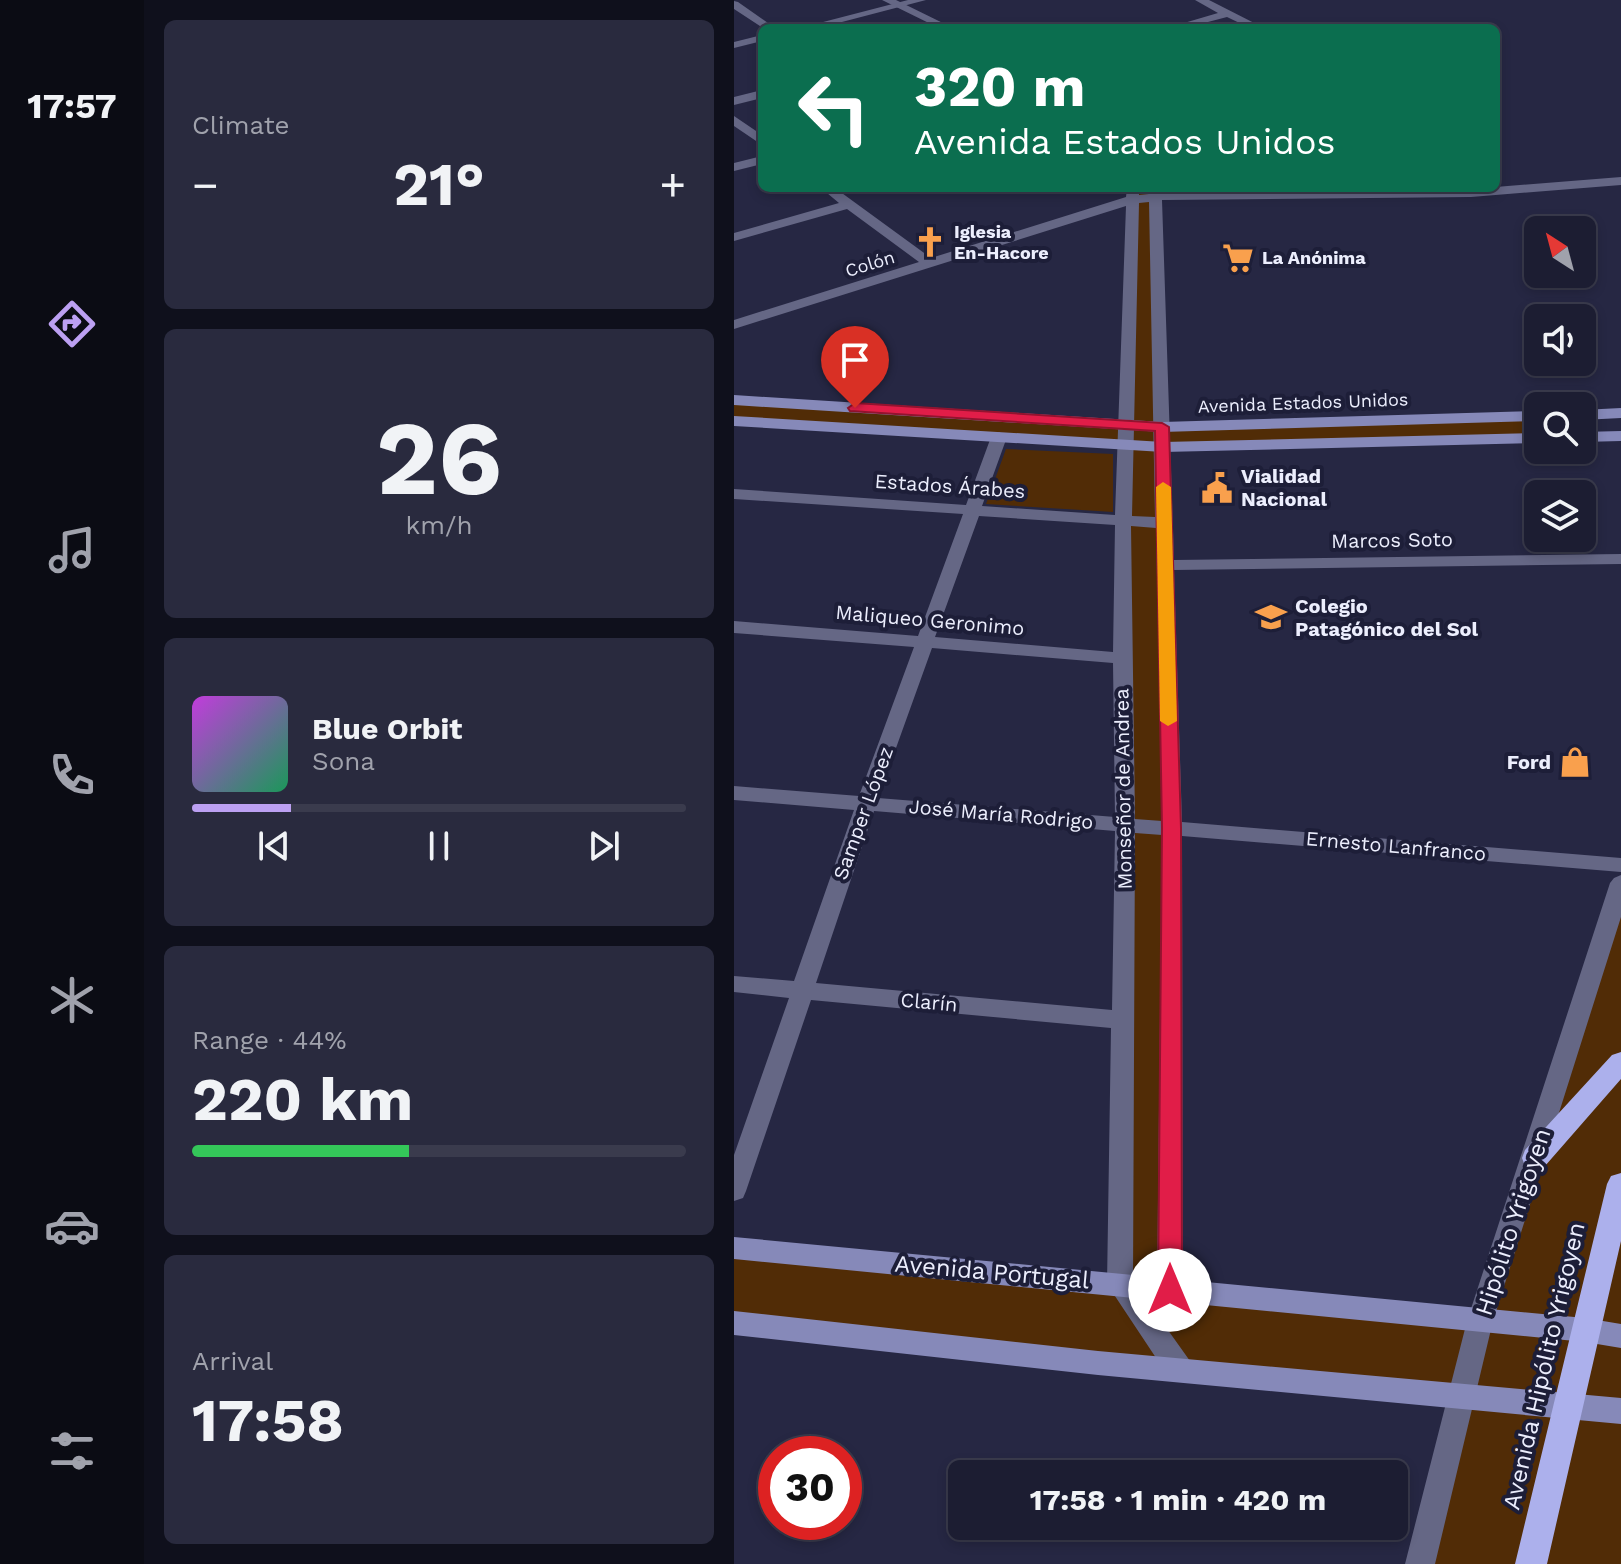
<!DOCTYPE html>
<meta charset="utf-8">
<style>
:root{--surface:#1c1d32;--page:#292a3e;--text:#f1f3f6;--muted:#a0a2ac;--line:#3a3b4d;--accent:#bca0f2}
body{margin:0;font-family:"Work Sans",sans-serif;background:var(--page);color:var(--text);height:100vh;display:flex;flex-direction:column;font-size:30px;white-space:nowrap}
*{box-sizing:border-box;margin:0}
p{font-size:26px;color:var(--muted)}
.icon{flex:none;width:44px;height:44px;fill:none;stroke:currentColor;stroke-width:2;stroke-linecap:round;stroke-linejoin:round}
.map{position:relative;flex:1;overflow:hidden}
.sheet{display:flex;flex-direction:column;gap:20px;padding:20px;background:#0f101c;width:590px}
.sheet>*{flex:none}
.hud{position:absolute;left:24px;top:24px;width:742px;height:168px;border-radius:12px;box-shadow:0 4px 12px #0003,0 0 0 2px var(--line);background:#0b6e4f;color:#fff;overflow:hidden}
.needle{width:52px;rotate:324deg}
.buttons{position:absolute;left:790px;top:216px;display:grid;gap:16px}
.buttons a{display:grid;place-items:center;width:72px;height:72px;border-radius:12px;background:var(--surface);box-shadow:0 4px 12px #0003,0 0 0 2px var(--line);font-size:40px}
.speed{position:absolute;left:24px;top:1436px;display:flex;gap:16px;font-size:40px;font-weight:700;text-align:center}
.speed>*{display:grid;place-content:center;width:104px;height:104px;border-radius:50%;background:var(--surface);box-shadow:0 4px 12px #0003,0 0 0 2px var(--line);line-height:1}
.speed .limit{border:12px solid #d22;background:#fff;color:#111}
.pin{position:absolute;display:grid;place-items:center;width:68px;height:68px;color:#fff;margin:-82px -34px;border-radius:50% 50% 50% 0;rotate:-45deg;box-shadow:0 0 8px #0007}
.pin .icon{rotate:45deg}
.me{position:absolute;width:88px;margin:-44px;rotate:0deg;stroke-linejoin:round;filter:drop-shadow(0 0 6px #0008)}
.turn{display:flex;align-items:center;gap:28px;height:168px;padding:0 24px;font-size:36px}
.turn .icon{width:104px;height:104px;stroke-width:2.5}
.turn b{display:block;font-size:56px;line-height:68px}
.big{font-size:60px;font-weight:700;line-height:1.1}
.sheet .widget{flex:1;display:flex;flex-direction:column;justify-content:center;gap:12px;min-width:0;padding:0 28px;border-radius:12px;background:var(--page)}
.sheet .dial{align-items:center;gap:0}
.dial b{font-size:104px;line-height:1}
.song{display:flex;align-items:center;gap:24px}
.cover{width:96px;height:96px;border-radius:12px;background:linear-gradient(135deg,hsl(290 70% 55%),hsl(150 70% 35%))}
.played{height:8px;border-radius:4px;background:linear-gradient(90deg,var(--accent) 20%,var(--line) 20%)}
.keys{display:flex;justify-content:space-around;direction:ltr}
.heat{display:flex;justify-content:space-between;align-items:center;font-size:44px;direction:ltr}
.charge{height:12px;border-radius:6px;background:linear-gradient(90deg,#34c759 44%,var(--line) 0)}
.trip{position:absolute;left:214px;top:1460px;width:460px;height:80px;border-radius:12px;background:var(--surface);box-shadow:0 4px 12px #0003,0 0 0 2px var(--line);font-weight:700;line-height:80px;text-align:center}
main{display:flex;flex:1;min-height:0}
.tab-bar{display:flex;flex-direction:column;width:144px;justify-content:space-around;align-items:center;background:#0b0c14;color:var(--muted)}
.tab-bar .icon{width:56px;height:56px}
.tab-bar .on{color:var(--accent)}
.tab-bar b{font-size:36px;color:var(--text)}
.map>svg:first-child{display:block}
.green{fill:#512c06}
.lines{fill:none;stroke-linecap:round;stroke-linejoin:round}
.minor{fill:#656785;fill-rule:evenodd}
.tertiary{fill:#656785;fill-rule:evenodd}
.secondary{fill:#8689b9;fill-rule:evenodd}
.trunk{fill:#acb0ec;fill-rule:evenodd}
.route{fill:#e11d48;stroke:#92132f;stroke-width:2}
.slow{fill:#f59e0b}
.labels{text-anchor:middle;stroke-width:8;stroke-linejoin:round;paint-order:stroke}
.far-poi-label{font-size:18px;font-weight:bold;fill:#eceefd;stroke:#1d1e38;text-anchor:start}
.far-street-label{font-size:18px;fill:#eceefd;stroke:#1d1e38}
.poi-label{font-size:20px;font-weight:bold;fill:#eceefd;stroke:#1d1e38;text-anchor:start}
.street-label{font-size:20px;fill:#eceefd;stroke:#1d1e38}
.near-street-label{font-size:24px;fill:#eceefd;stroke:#1d1e38}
</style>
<main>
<nav class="tab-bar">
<b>17:57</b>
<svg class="icon on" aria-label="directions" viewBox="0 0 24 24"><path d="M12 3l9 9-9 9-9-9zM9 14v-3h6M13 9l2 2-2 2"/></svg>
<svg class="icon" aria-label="music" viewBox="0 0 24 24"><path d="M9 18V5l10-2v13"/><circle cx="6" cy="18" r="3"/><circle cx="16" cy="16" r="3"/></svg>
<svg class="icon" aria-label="phone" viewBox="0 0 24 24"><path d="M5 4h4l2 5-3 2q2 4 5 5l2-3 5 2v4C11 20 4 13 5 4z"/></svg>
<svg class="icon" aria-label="climate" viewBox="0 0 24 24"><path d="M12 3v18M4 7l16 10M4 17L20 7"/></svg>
<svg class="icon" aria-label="car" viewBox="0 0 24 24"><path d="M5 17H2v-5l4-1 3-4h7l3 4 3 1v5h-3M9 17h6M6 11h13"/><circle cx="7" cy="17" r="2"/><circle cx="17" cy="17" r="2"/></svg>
<svg class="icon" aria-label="filters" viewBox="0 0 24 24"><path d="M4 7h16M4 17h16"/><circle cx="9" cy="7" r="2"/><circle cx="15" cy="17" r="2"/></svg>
</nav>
<section class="sheet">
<div class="widget"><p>Climate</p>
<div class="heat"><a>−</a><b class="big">21°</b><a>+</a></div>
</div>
<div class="widget dial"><b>26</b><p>km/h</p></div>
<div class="widget">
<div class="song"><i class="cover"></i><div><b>Blue Orbit</b><p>Sona</p></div></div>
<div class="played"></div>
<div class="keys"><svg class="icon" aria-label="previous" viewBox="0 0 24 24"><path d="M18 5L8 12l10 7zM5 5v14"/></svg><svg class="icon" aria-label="pause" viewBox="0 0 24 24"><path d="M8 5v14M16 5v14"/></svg><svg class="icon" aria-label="next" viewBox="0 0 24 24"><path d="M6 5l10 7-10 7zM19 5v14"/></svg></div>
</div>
<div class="widget"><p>Range · 44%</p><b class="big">220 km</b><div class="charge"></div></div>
<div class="widget"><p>Arrival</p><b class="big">17:58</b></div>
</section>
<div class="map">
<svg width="887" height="1564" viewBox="0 0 887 1564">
<rect width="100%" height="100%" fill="#262743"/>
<path class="green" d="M399 188H421L428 427 804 416V438L429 448 436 1289 746 1321 887 883V1564H686L729 1396 0 1323V1248L385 1284 392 446 0 421V400L392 425Z
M272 449 379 454V512L252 504Z"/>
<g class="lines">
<path class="minor" d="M148 0H162L219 28H205Z
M461 0H475L530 28H516L493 17 451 28H433L484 13Z
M0 1 4 2 41 28H29L0 9Z
M28 90V98L0 105V97Z
M0 116 28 135V145L0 126Z
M28 156V164L0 171V163Z
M887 177V185L737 197 428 200 440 560 887 554V564L440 570 448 822 887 858V872L448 836 449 1290 445 1298 436 1301 427 1298 423 1290 428 835 401 833 399 1281 456 1361 460 1370 456 1379 446 1382 436 1379 373 1284 377 1028 77 1000 12 1191 9 1198 0 1201V1155L55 998 0 992V976L60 981 120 810 0 800V786L125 796 180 647 0 633V621L184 636 229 514 0 499V489L232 505 257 437 265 432 273 437 248 506 381 515 392 206 0 329V320L185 262 113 209 0 241V233L105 203 87 188H101L197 258 392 197 393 188H405V195L415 194V188H427L428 192 737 189ZM415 202 421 517 398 516 405 203ZM245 516 381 525 379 652 201 637ZM397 526 422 528 428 821 401 819ZM198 648 379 663 381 817 144 798ZM140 811 381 831 378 1010 82 983Z
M887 875V917L759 1321 701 1564H671L733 1321 876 883 880 878Z"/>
<path class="tertiary" d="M174 0H192L85 28H66Z
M28 35V41L0 48V42Z"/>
<path class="secondary" d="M0 395 428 422 804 411V421L428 432 0 405Z
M887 408V418L848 420V410Z
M0 416 429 442 804 433V443L429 452 0 426Z
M887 431V441L848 442V432Z
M0 1237 851 1318 887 1324V1348L851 1342 0 1259Z
M0 1311 364 1351 887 1398V1424L364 1375 0 1335Z"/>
<path class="trunk" d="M887 1052V1079L811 1166 801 1169 791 1166 788 1158 791 1150 878 1055Z
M887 1173V1241L813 1564H781L873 1184 877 1176Z"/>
</g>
<path class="route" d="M121 403 428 423 435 427 447 828 448 1290 444 1297 436 1300 427 1297 424 1290 428 828 421 431 116 411 114 408Z"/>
<path class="slow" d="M429 482 437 487 443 721 434 726 426 721 422 487Z"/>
<defs>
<symbol id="church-bare" viewBox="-9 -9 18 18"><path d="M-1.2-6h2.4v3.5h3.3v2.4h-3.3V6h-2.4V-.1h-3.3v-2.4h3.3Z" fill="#f9a04d" stroke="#1d1e38" stroke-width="2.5" paint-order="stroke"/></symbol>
<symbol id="supermarket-bare" viewBox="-9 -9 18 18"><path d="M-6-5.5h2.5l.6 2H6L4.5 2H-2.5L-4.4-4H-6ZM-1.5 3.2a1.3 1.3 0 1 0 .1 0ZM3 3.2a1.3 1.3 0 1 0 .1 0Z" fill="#f9a04d" stroke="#1d1e38" stroke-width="2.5" paint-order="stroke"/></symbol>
<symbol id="civic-bare" viewBox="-9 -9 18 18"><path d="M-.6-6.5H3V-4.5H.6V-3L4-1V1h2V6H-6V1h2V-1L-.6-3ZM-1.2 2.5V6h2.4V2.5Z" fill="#f9a04d" stroke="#1d1e38" stroke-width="2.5" paint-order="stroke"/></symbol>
<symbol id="school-bare" viewBox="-9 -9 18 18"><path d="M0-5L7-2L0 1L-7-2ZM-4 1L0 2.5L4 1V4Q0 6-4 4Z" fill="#f9a04d" stroke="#1d1e38" stroke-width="2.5" paint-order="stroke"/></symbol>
<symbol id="shop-bare" viewBox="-9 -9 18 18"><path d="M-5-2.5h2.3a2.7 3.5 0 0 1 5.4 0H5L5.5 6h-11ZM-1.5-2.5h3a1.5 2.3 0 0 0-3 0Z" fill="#f9a04d" stroke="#1d1e38" stroke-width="2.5" paint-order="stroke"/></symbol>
</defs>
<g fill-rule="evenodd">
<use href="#church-bare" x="174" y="220" width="44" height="44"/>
<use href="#supermarket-bare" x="482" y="236" width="44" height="44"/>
<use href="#civic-bare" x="461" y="466" width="44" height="44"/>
<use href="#school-bare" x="515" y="595" width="44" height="44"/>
<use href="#shop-bare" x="819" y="740" width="44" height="44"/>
</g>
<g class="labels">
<g class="far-poi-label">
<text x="220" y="238">Iglesia<tspan x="220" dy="21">En-Hacore</tspan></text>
<text x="528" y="264">La Anónima</text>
</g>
<g class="far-street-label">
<text transform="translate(136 264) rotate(-17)" y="6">Colón</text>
<text transform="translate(569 403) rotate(-2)" y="6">Avenida Estados Unidos</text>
</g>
<g class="poi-label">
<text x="507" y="483">Vialidad<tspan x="507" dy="23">Nacional</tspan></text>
<text x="561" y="613">Colegio<tspan x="561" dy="23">Patagónico del Sol</tspan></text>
<text x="817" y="769" text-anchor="end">Ford</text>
</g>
<g class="street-label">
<text transform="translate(216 486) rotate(4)" y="7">Estados Árabes</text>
<text transform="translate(658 540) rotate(-1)" y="7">Marcos Soto</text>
<text transform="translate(196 620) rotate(5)" y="7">Maliqueo Geronimo</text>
<text transform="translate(389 789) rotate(-91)" y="7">Monseñor de Andrea</text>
<text transform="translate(129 813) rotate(-70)" y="7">Samper López</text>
<text transform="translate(267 814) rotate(5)" y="7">José María Rodrigo</text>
<text transform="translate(662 846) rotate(5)" y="7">Ernesto Lanfranco</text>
<text transform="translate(195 1002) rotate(5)" y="7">Clarín</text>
</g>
<g class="near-street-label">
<text transform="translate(779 1222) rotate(-72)" y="8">Hipólito Yrigoyen</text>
<text transform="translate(258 1272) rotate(5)" y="8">Avenida Portugal</text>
<text transform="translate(810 1366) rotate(-77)" y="8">Avenida Hipólito Yrigoyen</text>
</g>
</g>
</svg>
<div class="buttons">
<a><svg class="needle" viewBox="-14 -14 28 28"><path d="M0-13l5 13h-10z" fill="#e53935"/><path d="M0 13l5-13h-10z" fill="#a0a2ac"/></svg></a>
<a><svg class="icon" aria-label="sound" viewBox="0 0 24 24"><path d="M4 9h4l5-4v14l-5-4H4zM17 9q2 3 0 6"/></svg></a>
<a><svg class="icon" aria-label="search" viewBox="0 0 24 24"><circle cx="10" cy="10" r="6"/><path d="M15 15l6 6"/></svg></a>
<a><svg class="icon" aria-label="layers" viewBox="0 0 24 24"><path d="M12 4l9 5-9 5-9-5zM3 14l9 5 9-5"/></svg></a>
</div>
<div class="speed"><div class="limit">30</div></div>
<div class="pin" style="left:121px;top:408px;background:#d93025"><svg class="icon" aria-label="arrive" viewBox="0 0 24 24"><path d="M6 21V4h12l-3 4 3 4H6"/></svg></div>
<svg class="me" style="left:436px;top:1290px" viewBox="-20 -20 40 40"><circle r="19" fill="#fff"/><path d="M0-13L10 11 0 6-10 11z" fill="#e11d48"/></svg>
<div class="trip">17:58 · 1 min · 420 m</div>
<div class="hud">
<div class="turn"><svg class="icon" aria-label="left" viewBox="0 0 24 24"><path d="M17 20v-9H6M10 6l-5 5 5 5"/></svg><div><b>320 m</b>Avenida Estados Unidos</div></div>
</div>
</div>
</main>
